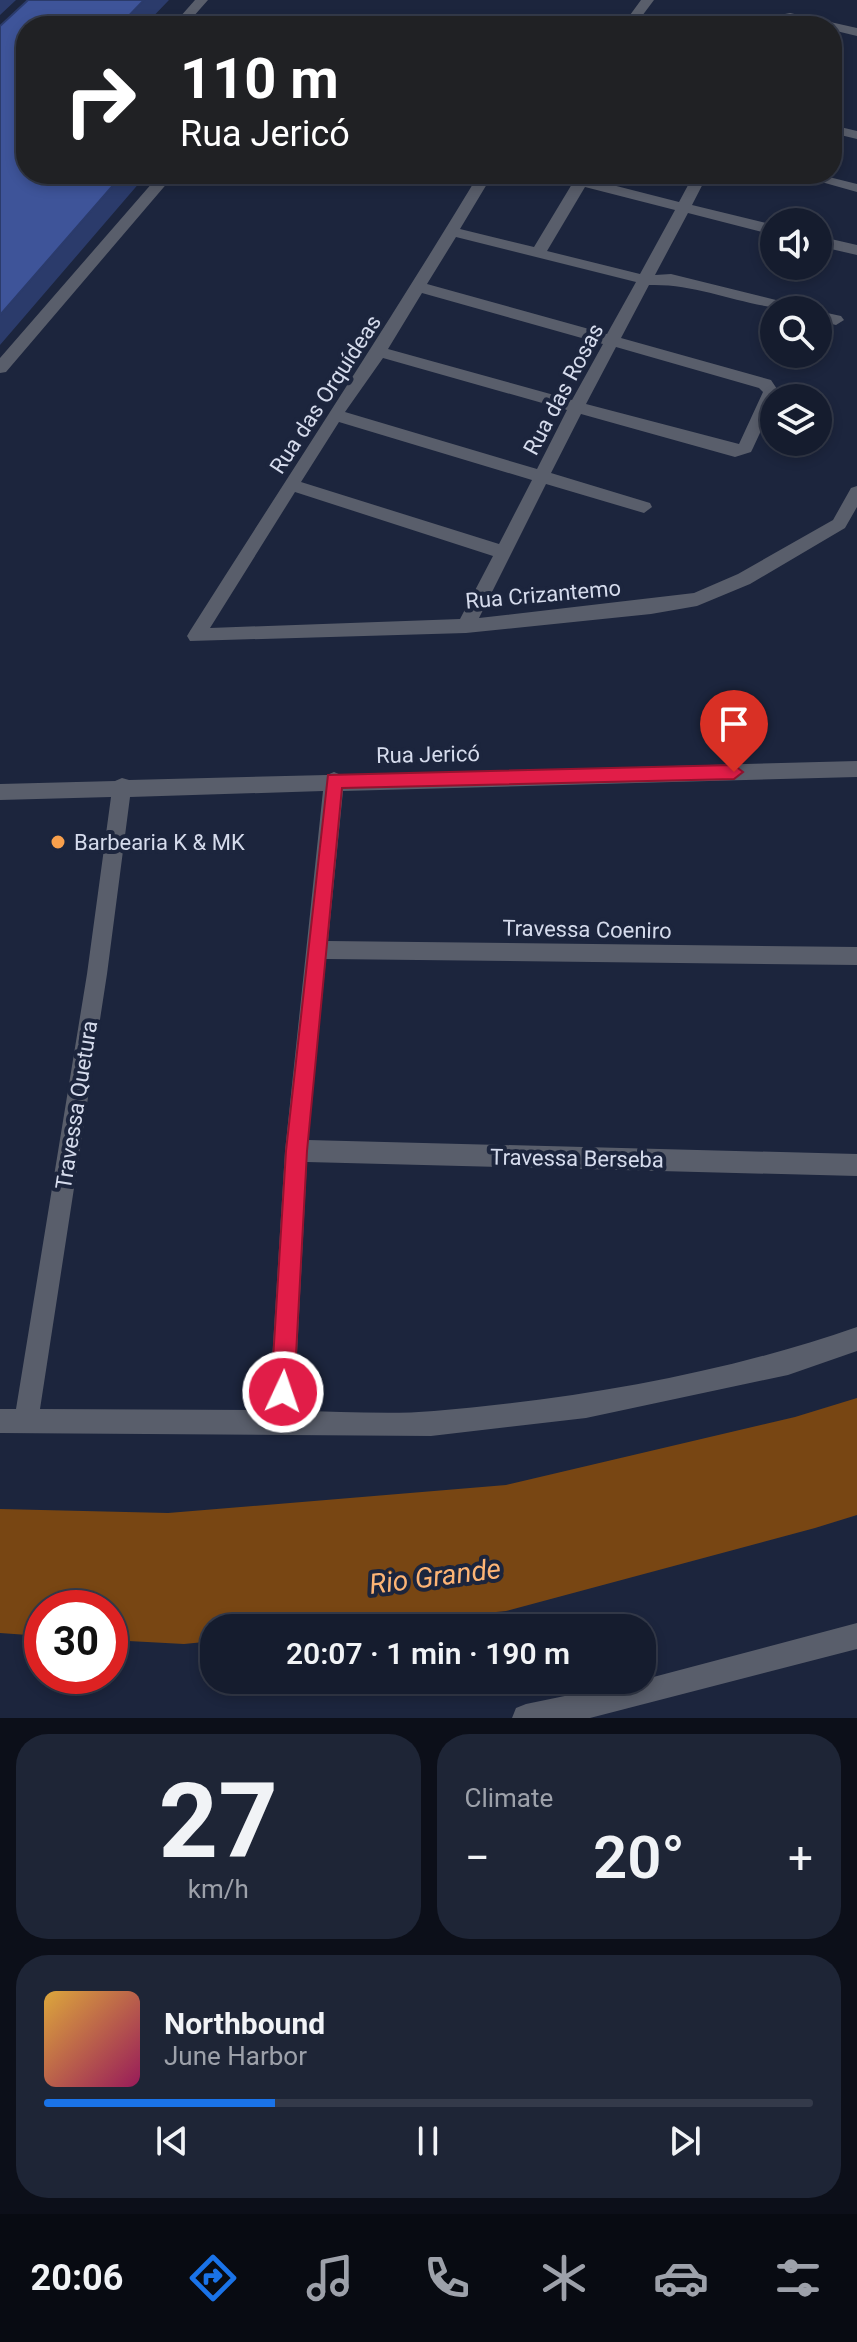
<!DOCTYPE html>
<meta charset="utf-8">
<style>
:root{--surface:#151c2e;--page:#1e2536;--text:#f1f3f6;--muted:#9da1aa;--line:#343a4a;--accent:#1a73e8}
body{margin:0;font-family:Roboto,sans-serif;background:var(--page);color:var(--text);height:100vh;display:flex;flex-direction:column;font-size:30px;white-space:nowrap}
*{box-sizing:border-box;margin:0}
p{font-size:26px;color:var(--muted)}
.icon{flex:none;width:44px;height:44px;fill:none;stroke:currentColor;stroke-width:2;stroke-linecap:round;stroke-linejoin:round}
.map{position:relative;height:1718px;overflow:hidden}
.sheet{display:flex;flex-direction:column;gap:16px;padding:16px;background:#0c0f19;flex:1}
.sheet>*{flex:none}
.top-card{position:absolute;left:16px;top:16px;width:826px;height:168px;border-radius:32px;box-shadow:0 4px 12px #0003,0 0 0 2px var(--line);background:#202124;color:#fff;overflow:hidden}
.fabs{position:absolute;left:760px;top:208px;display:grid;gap:16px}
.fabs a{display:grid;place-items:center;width:72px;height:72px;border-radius:50%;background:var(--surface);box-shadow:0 4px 12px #0003,0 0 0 2px var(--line);font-size:40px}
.speed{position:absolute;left:24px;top:1590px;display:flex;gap:16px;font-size:40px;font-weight:700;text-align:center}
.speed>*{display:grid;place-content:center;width:104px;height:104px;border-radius:50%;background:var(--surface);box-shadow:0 4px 12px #0003,0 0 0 2px var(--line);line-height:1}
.speed .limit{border:12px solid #d22;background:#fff;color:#111}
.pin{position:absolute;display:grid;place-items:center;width:68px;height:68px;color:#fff;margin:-82px -34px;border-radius:50% 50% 50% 0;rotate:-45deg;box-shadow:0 0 8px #0007}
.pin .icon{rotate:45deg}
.me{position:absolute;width:88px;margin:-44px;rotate:3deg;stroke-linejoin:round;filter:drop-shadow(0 0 6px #0008)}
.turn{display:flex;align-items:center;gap:28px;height:168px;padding:0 32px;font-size:36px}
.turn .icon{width:104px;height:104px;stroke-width:2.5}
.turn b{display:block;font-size:56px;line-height:68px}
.big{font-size:60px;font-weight:600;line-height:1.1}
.sheet .widget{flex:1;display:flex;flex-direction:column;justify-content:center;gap:12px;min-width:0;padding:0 28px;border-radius:32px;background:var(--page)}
.sheet .dial{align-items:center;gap:0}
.dial b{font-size:104px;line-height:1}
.song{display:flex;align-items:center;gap:24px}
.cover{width:96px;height:96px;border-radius:12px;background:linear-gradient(135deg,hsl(40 70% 55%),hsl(330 70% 35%))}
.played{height:8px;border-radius:4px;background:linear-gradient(90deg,var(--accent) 30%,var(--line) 30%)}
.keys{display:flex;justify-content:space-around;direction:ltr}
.heat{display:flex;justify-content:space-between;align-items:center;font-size:44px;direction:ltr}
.sheet .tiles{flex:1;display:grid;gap:16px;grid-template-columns:1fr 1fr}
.widget:last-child{grid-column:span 2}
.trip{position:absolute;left:200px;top:1614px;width:456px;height:80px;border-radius:32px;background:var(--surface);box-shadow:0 4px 12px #0003,0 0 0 2px var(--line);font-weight:600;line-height:80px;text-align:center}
.tab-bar{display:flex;height:128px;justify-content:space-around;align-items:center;background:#080b12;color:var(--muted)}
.tab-bar .icon{width:56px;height:56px}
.tab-bar .on{color:var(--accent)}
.tab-bar b{font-size:36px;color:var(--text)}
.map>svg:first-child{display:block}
.water{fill:#784613}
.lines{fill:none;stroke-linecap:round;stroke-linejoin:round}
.minor{fill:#595e6b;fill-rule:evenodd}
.shaded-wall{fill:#2b3b6b}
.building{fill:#3e5499;stroke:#2b3b6b;stroke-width:2}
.route{fill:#e11d48;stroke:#92132f;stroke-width:2}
.poi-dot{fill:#f9a04c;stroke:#1c253d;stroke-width:3}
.labels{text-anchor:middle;stroke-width:8;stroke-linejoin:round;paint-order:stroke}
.street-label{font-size:22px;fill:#d5dbec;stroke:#1c253d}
.poi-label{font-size:22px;fill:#d5dbec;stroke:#1c253d;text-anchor:start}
.near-water-label{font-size:28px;font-style:italic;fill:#fdb475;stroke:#1c253d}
</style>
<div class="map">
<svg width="857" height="1718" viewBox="0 0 857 1718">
<rect width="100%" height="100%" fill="#1c253d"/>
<path class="water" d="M857 1398V1515L815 1528 506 1611 340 1628H214V1641L184 1644 110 1640V1608H42V1636L0 1633V1509L168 1513 506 1485 795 1417Z"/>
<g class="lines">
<path class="minor" d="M195 0H208L185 26H172Z
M641 0H654L642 16 677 26 637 23 635 26H622Z
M790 13 857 28V36L832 30V26L785 20V14Z
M832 125 857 131V139L832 133Z
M160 174H175L6 372 0 373V358Z
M479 174H493L460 229 534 247 572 184 544 174H592L589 179 679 202 694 174H708L692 205 774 225V235L688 213 655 275 671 274 800 306 803 310C750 310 702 283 649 285L621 338 771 380 779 392 753 448 751 452 735 457 581 414 551 473 650 503 652 507 644 513 546 484 479 618 694 593 738 574 833 520 851 488 857 486V507L845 528 750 584 697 606 651 614 466 633 190 641 187 636 190 631C286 479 386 328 479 174ZM585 187 675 210 640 274 547 251ZM456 237 636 282 607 334 427 284ZM422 293 603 344 572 400 388 349ZM616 347 759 388 763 392 739 444 586 404ZM383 358 567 410 537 469 345 412ZM339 422 532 480 499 544 301 482ZM295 492 493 556 460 619 210 628Z
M793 174H817L857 184V192Z
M818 236 857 245V255L818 246Z
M818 311 841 316 844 320 836 325 818 321Z
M857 761V777L343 791 328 941 857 947V965L326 959 308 1140 857 1154V1176L307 1162 294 1411C340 1411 388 1415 434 1411 577 1399 722 1374 857 1327V1351L788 1375 586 1418 431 1436 0 1433V1409H16L87 974 111 797 0 800V784L115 781 122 778 129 780 327 775 334 772 341 775ZM323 791 285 1151 269 1410 40 1409 107 974 130 797Z
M857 1623V1649L590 1718H512L516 1708 526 1704 642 1680Z"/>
</g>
<path class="shaded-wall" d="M0 0H16L0 15Z
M144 0H169L144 26H119Z
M123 174H147L0 345V315Z"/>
<path class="building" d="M28 0H144L119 26H26V174H123L0 315V26Z"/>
<path class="route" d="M734 765 743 772 734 779 342 788 307 1151 294 1392 291 1400 283 1403 275 1400 271 1392 286 1151 328 775Z"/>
<circle class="poi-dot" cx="58" cy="842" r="8"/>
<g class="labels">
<g class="street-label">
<text transform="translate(563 389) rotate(-62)" y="8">Rua das Rosas</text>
<text transform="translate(325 394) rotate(-57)" y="8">Rua das Orquídeas</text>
<text transform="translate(543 594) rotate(-5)" y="8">Rua Crizantemo</text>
<text transform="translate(428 754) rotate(-1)" y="8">Rua Jericó</text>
<text transform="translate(587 929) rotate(1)" y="8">Travessa Coeniro</text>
<text transform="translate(76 1105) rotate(-81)" y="8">Travessa Quetura</text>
<text transform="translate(577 1158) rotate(1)" y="8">Travessa Berseba</text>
</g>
<g class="poi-label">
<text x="74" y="850">Barbearia K &amp; MK</text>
</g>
<g class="near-water-label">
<text transform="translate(435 1576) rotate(-7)" y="10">Rio Grande</text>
</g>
</g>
</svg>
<div class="fabs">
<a><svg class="icon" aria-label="sound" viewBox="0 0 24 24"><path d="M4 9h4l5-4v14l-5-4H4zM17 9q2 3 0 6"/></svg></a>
<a><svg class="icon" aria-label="search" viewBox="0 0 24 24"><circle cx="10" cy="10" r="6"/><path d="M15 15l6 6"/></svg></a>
<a><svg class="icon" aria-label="layers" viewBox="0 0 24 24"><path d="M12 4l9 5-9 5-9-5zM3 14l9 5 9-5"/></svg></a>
</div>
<div class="speed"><div class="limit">30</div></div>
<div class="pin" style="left:734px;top:772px;background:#d93025"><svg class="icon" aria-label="arrive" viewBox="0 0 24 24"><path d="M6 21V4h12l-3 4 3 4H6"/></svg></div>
<svg class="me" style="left:283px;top:1392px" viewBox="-20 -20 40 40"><circle r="17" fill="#e11d48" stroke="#fff" stroke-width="3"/><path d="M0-11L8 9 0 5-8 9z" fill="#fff"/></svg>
<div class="trip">20:07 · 1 min · 190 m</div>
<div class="top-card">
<div class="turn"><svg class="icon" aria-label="right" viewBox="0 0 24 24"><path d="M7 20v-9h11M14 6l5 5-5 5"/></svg><div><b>110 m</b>Rua Jericó</div></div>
</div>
</div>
<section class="sheet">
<div class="tiles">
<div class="widget dial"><b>27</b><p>km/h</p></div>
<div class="widget"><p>Climate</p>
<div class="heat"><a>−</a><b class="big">20°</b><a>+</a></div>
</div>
<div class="widget">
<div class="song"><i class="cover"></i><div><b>Northbound</b><p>June Harbor</p></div></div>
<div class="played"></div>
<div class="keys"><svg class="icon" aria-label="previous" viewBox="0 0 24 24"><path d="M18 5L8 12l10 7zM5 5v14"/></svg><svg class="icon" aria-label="pause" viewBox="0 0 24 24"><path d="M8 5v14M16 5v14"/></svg><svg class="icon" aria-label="next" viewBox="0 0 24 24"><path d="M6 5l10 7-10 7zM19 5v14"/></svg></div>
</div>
</div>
</section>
<nav class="tab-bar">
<b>20:06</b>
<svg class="icon on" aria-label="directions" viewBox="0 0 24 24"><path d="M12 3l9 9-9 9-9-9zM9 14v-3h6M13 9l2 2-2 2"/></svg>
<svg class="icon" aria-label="music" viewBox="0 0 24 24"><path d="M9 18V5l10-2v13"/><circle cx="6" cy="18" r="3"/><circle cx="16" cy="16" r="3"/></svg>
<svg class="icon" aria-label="phone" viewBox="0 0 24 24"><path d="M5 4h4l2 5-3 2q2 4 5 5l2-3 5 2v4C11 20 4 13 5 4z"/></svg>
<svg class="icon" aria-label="climate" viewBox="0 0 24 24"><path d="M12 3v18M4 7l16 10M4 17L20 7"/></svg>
<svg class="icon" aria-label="car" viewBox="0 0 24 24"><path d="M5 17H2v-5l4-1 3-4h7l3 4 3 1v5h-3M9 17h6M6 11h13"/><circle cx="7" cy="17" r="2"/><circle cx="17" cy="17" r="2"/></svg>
<svg class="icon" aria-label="filters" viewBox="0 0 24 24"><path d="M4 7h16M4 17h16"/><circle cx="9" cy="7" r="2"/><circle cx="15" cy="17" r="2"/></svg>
</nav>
